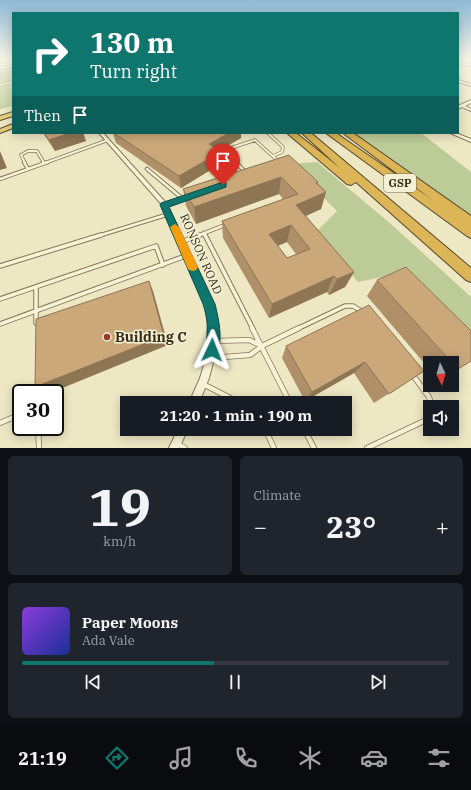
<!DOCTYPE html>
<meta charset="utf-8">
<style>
:root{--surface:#171b24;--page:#20242c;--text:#f1f3f6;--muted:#9ea1a6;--line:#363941;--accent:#0f766e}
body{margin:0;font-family:"IBM Plex Serif",serif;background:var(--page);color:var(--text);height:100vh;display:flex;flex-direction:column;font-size:15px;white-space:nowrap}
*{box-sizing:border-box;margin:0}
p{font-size:13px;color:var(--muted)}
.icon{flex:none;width:22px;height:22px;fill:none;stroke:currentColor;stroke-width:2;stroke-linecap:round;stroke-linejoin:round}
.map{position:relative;height:448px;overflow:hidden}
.sheet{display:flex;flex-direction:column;gap:8px;padding:8px;background:#0d0f14;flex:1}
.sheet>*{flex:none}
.banner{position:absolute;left:12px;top:12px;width:447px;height:122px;border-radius:0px;box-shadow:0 2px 10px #0003;background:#0f766e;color:#fff;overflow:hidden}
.needle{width:26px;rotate:175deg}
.controls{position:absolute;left:423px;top:356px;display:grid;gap:8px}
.controls a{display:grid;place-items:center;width:36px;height:36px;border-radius:0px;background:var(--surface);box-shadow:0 2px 10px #0003;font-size:20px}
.speed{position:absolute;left:12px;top:384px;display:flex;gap:8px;font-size:20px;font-weight:700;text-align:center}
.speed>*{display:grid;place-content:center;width:52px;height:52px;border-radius:50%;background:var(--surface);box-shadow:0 2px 10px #0003;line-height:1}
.speed .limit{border:2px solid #111;border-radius:6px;background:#fff;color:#111}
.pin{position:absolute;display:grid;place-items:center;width:34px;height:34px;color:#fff;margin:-41px -17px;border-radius:50% 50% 50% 0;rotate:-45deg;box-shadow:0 0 4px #0007}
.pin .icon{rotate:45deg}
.me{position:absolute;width:44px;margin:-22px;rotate:2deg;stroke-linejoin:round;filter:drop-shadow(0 0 3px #0008)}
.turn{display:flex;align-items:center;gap:14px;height:84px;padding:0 12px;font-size:18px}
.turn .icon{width:52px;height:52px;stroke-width:2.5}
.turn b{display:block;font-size:28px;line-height:34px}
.then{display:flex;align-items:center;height:38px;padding:0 12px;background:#0003;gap:8px;font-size:15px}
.big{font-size:30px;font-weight:700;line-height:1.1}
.sheet .card{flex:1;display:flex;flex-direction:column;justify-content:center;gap:6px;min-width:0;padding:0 14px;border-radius:6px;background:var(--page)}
.sheet .dial{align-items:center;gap:0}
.dial b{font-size:52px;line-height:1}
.song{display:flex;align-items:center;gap:12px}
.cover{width:48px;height:48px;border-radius:6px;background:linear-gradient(135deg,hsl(270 70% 55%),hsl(230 70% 35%))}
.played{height:4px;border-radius:2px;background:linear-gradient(90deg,var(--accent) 45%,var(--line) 45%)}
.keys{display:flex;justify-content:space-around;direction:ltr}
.heat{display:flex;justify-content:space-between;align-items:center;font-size:22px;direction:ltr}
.sheet .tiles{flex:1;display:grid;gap:8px;grid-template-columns:1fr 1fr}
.card:last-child{grid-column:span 2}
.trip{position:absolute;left:120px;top:396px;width:232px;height:40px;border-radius:0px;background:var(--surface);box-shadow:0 2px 10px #0003;font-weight:700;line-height:40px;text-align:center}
.dock{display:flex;height:64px;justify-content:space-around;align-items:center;background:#090b0e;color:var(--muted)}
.dock .icon{width:28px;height:28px}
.dock .active{color:var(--accent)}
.dock b{font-size:18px;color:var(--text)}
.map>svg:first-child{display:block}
.green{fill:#bdcb98}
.cemetery{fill:#b5c097}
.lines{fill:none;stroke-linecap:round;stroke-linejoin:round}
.service-far4-casing{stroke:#87795a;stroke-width:2.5}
.service-far3-casing{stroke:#87795a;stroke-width:3.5}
.service-far2-casing{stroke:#87795a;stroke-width:4.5}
.service-far1-casing{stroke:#87795a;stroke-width:5.5}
.service-casing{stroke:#87795a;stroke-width:6}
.minor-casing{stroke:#87795a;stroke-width:2}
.trunk-casing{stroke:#55472f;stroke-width:2}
.motorway-casing{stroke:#55472f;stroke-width:2}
.service-far4{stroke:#f8f3d7;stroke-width:1.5}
.service-far3{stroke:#f8f3d7;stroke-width:2}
.service-far2{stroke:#f8f3d7;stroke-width:2.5}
.service-far1{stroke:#f8f3d7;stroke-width:3.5}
.service{stroke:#f8f3d7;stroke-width:4.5}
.minor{fill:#f8f3d7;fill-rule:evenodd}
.trunk{fill:#e6cc79;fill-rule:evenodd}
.motorway{fill:#dbb556;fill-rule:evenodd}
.wall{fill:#af9069;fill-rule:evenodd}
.shaded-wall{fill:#8e7655}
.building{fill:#cba87a;stroke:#8e7655;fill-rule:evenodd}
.route{fill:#0f766e;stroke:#0a4d48}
.slow{fill:#f59e0b}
.poi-dot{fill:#953b2c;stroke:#f5f0d3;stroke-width:1.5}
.labels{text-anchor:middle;stroke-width:3;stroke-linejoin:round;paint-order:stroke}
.shield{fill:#f5f0d3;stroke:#716854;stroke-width:1}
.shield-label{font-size:11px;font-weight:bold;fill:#382e1e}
.street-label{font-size:12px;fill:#382e1e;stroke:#f5f0d3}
.near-poi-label{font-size:14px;font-weight:bold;fill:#382e1e;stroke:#f5f0d3;text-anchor:start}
</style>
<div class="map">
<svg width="471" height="448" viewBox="0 0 471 448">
<rect width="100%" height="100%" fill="#ede7c4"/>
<path class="green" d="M13 83V106L0 109V86Z
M352 133H421L471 172V215Z
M317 162 391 224 471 297V352L397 274 358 282 316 232 337 211 289 164Z"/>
<path class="cemetery" d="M0 60H13V83L0 86Z"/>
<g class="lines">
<defs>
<path id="service-far4" d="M0 68 13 66
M0 85 13 82"/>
<path id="service-far3" d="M268 133 283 147 282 152 273 156
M25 163 21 155 28 151H37L44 163
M45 163 108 140
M236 163 225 150 255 140 278 161"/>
<path id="service-far2" d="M24 162 28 169
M43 162 44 163
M236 162 245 172
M147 169 183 199
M0 179 48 162
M165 205 187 197
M204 233 205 236
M98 236 169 214
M197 236 225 225"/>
<path id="service-far1" d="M205 235 253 329
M181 242 200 235
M0 266 101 235
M36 287V323
M0 299 156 246 163 265
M0 324 188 255
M297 329 345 306H353L363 312"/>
<path id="service" d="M252 328 290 403
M214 341 249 340 262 346
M211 358 250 355 262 346 299 328
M412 374 429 397 432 407
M203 384 240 403
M38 385V393
M0 423 21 414
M38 427 39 447
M265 429 274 448
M304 429 314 448
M178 444 185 448
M367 448 424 421 430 416"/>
<path id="minor" d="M458 61 471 64V66L458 63Z
M458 80 471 84V86L458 82Z
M471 100V103L465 106 471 109V111L462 107 458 109V106Z
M99 133H103L167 204 213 304 217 332 215 355 209 378 199 403H189L200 378 207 355 209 332 205 304 163 206Z
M450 133H456L471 139V142Z
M178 429H188L179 448H169Z"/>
<path id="trunk" d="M13 112V116L0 120V116Z
M13 124V128L0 133V129Z"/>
<path id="motorway" d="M287 133H296L340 168 302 133H311L471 268V282L466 280 356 182 351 185 347 184Z
M326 133H336L434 201 343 133H353L471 216V238L467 236Z"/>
</defs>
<use href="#service-far4" class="service-far4-casing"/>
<use href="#service-far3" class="service-far3-casing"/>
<use href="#service-far2" class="service-far2-casing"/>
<use href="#service-far1" class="service-far1-casing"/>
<use href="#service" class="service-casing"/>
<use href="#minor" class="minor-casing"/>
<use href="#trunk" class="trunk-casing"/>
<use href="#motorway" class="motorway-casing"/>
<use href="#service-far4" class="service-far4"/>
<use href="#service-far3" class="service-far3"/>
<use href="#service-far2" class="service-far2"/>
<use href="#service-far1" class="service-far1"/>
<use href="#service" class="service"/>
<use href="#minor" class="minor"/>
<use href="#trunk" class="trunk"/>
<use href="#motorway" class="motorway"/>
</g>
<path class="wall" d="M43 133H83L86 141 55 151Z
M113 133H241V138L220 150 222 151V163L181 188 116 143Z
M289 155 326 192 321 209 306 216 354 272 345 287 329 295 327 292 269 318 223 238 222 221 283 199 279 194 196 224 186 206 183 189ZM287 242 296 254 287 258 278 246Z
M377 280 458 369 452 373V363H430V370L367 296Z
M286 346 424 371 374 403 354 373 305 401 282 358Z"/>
<path class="shaded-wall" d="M70 133H83L86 141 55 151 49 140Z
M229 133H241V138L210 156 209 144Z
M0 151 7 168 0 170Z
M222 151V163L181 188 179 176Z
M281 177 279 194 196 224 194 207Z
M318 182 314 197 326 192 321 209 292 222 296 205Z
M291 225 287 242 266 250 269 234Z
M354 272 345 287 329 295 337 279Z
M334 276 327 292 269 318 272 304Z
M149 281 153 291 168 345 50 393H46L35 387Z
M365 362 354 373 305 401 312 392Z"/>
<path class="building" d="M44 133H70L49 140Z
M114 133H229L209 144 222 151 179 176Z
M289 155 318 182 316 183 326 192 296 205 354 272 337 279 334 276 272 304 222 221 298 194 281 177 194 207 183 189ZM291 225 310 249 287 258 269 234Z
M406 267 471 331V361L458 369 377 280Z
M149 281 164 336 35 387 36 319Z
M369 305 424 371 389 394 365 362 312 392 286 346Z"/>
<linearGradient id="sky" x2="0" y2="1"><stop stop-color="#8db9d7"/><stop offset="0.49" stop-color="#f7f4e4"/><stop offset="1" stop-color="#f7f4e4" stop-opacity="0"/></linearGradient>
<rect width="471" height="122" fill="url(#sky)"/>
<path class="route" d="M223 182 226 183V187L169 207 215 304C219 320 223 339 217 354L212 356 208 354C205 347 208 330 207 321 206 315 205 310 203 304L160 205 161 203Z"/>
<path class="slow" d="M175 224 179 227 198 267 196 270 193 271 189 270 187 267 170 227Z"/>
<circle class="poi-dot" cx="107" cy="337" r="4"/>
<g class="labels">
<rect class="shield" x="384" y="174" width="32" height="18" rx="3"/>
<g class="shield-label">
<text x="400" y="187">GSP</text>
</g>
<g class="street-label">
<text transform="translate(201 254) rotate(66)" y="4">RONSON ROAD</text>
</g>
<g class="near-poi-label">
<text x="115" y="342">Building C</text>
</g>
</g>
</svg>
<div class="controls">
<a><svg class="needle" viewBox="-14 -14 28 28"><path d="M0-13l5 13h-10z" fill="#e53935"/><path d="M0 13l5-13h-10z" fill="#9ea1a6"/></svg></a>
<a><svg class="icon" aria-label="sound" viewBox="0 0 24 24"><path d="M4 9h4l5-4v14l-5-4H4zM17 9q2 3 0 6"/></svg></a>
</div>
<div class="speed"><div class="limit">30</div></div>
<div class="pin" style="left:223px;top:185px;background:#d93025"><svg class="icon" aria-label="arrive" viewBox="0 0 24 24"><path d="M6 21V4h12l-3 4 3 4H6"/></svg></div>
<svg class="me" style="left:212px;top:350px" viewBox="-20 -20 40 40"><path d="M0-17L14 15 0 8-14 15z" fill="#0f766e" stroke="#fff" stroke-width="4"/></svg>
<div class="trip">21:20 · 1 min · 190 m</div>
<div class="banner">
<div class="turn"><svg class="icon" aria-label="right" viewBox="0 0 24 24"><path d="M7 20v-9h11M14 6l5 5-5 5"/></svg><div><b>130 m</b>Turn right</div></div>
<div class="then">Then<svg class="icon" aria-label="arrive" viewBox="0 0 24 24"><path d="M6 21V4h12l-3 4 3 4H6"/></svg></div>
</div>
</div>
<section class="sheet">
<div class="tiles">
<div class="card dial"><b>19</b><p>km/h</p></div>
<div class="card"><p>Climate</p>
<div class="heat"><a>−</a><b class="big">23°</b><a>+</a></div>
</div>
<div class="card">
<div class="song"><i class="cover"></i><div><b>Paper Moons</b><p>Ada Vale</p></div></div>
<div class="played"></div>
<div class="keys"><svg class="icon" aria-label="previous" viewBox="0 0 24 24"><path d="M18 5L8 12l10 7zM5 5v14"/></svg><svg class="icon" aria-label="pause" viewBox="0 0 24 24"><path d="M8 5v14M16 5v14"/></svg><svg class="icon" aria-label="next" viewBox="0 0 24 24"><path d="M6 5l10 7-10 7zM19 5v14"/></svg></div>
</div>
</div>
</section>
<nav class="dock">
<b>21:19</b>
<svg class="icon active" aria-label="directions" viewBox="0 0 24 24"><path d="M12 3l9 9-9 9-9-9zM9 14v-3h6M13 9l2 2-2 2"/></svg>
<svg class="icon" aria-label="music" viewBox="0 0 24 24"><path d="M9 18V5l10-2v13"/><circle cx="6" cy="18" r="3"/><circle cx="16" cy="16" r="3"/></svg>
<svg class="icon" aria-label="phone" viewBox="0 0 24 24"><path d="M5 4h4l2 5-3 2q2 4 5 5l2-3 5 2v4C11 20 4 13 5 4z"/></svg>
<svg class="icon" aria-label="climate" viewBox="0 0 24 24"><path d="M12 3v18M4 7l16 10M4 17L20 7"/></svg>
<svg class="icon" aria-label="car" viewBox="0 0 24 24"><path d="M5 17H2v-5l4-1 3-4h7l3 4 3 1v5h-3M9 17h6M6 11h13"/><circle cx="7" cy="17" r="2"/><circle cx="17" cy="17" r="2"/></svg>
<svg class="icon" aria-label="filters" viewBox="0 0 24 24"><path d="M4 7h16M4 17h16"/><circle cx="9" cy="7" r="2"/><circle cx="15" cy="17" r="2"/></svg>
</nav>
